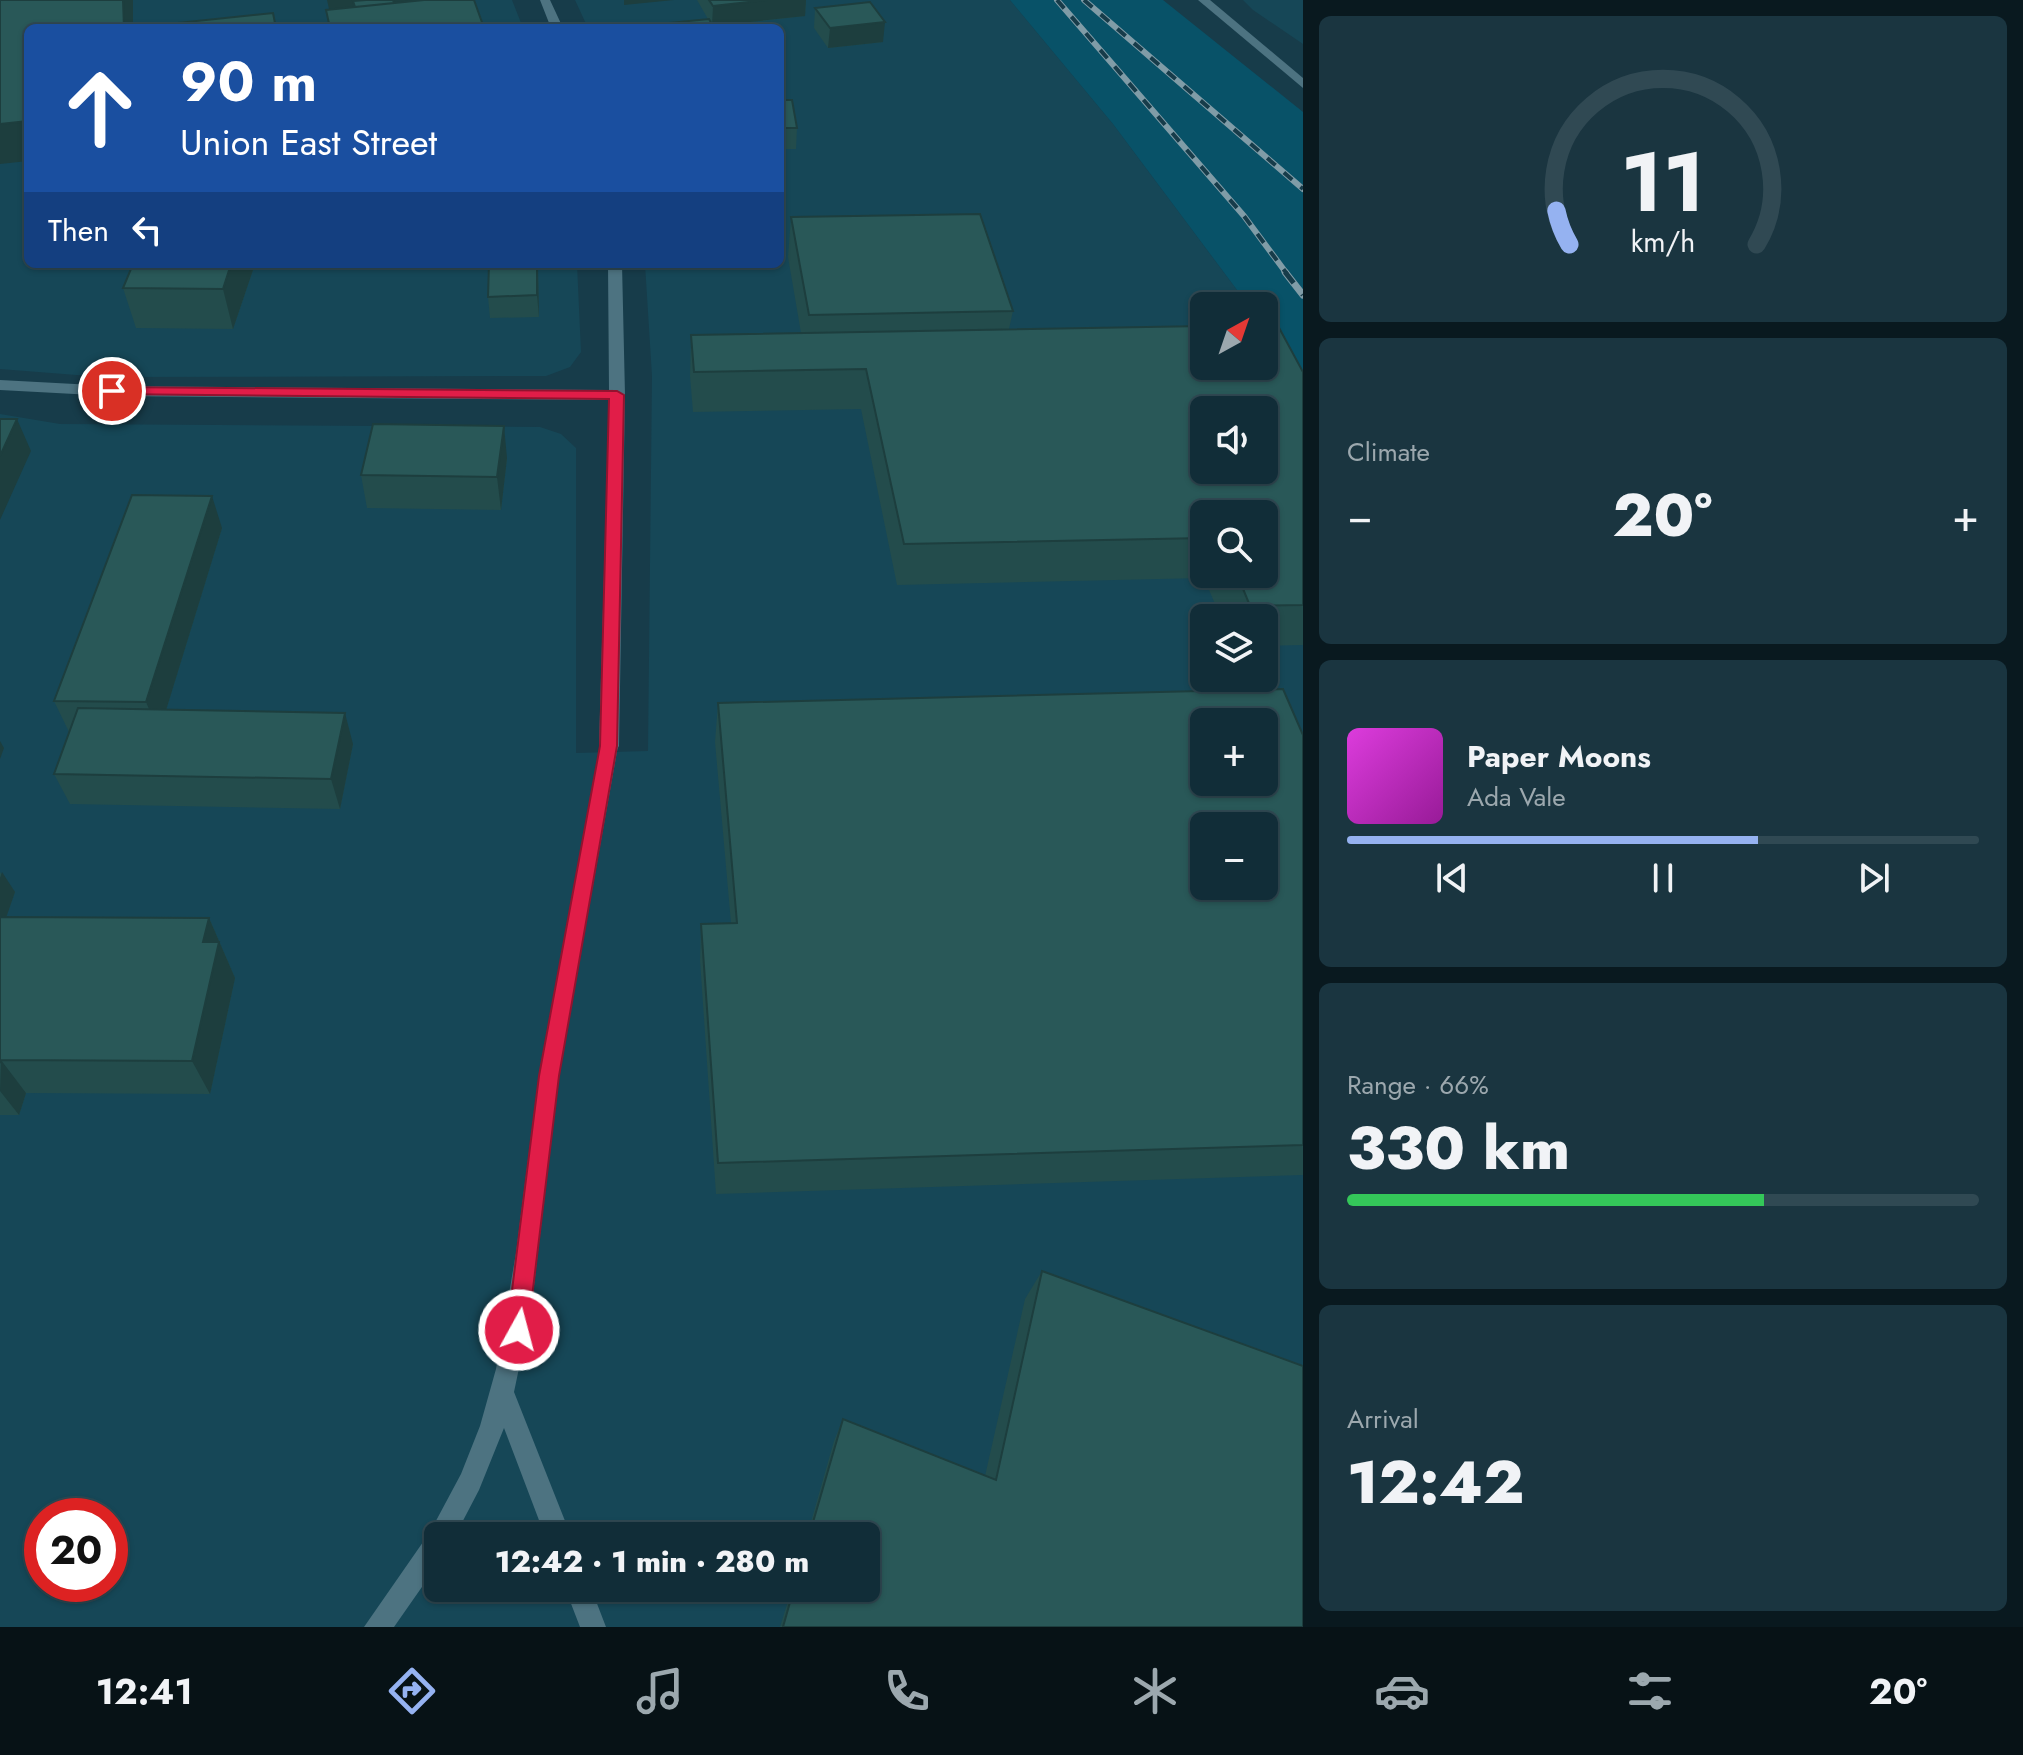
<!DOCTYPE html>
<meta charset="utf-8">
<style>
:root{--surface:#112d38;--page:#1a3540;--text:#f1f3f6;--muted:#9ca8ae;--line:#304953;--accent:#95b2f1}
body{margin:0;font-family:Jost,sans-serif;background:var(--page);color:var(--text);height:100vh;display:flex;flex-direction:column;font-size:30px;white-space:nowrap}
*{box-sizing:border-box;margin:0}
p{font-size:26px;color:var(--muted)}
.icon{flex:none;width:44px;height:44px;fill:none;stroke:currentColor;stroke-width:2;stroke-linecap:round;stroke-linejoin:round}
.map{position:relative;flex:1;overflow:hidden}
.drawer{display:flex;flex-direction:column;gap:16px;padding:16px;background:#09191f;width:720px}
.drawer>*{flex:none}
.banner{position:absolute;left:24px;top:24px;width:760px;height:244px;border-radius:12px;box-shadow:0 2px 6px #0004,0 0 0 2px var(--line);background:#1a4fa0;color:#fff;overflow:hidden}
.needle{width:52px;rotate:40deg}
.fabs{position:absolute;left:1190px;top:292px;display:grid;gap:16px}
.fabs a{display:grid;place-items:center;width:88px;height:88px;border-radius:12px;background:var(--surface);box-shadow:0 2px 6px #0004,0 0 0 2px var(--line);font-size:40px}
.speed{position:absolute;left:24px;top:1498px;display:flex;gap:16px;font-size:40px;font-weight:700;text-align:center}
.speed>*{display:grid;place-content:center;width:104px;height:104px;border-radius:50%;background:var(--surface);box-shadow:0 2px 6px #0004,0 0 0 2px var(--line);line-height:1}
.speed .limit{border:12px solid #d22;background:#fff;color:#111}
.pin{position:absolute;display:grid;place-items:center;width:68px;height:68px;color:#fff;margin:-34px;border:4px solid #fff;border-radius:50%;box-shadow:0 2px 8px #0007}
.me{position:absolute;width:88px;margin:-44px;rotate:7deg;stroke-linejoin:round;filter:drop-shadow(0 0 6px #0008)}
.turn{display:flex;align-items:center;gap:28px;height:168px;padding:0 24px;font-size:36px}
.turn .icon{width:104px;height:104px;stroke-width:2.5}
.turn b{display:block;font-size:56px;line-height:68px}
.then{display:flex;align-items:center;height:76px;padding:0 24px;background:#0003;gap:16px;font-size:30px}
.big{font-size:60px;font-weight:800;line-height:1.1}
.drawer .card{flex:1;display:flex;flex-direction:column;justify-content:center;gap:12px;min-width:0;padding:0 28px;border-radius:12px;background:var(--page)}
.drawer .dial{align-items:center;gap:0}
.dial svg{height:208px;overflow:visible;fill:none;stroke:var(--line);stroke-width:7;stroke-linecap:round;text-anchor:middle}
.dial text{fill:var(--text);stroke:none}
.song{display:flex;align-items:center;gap:24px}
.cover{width:96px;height:96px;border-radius:12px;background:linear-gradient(135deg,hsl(300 70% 55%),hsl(300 70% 35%))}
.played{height:8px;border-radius:4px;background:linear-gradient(90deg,var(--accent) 65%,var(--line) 65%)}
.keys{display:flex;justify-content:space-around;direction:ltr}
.heat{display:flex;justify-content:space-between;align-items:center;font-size:44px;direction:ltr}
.charge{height:12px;border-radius:6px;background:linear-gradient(90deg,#34c759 66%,var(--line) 0)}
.trip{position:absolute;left:424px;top:1522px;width:456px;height:80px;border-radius:12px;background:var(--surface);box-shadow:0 2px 6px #0004,0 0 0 2px var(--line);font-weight:800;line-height:80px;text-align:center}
.tab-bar{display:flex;height:128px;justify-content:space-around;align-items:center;background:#071216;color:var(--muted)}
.tab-bar .icon{width:56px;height:56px}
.tab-bar .current{color:var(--accent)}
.tab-bar b{font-size:36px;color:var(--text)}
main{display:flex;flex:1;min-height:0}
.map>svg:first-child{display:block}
.built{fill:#164757;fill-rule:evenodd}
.green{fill:#085268}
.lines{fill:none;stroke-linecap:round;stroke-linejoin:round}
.service{fill:#4d7381;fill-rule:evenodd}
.minor{fill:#4d7381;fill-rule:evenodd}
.secondary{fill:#4d7381;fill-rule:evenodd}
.rail-far1-casing{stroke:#809ca7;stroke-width:6}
.rail-casing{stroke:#809ca7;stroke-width:7}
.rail-far1{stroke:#173c4a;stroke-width:4;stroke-dasharray:11;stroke-linecap:butt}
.rail{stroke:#173c4a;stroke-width:5;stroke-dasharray:14;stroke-linecap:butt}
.wall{fill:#234c4c;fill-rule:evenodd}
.shaded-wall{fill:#1d3e3e}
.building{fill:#295858;stroke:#1d3e3e;stroke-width:2;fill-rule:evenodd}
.route{fill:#e11d48;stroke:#92132f;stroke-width:2}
</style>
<main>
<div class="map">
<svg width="1303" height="1627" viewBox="0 0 1303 1627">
<rect width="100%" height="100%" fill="#173c4a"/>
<path class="built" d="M0 0H512L523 28H28V264H577L581 352 570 367 546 376 102 377 0 369Z
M575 0H1010L1113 124 1249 306H1204V366H1264L1303 377V1627H0V414L60 424 540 427 561 434 576 448V753L648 751 652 376 645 264H780V28H588ZM1204 410H1264V470H1204ZM1204 514H1264V574H1204ZM1204 618H1264V678H1204ZM1204 722H1264V782H1204ZM1204 826H1264V886H1204ZM42 1516H110V1584H42ZM438 1536H866V1588H438Z
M1243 0H1303V44L1253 10Z"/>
<path class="green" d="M1010 0H1163L1303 112V377L1264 325V306H1249L1113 124Z"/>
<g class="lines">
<path class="service" d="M609 739 618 746 559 1074 531 1311 514 1392 571 1536H545L504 1428 479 1490 455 1536H438V1564L394 1627H364L430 1532 461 1474 480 1426 496 1369 516 1253 539 1074 600 746Z
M565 1588H591L606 1627H580Z"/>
<path class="minor" d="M540 0H550L563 28H551Z
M608 264H622L625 395 619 746 616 751H602L599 746 609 400 112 396 0 390V380L112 386 609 390Z"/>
<path class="secondary" d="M1198 0H1210L1303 78V88Z"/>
<defs>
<path id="rail-far1" d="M1057 0 1244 216 1287 274
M1084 0 1303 189"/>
<path id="rail" d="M1285 272 1303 295"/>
</defs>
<use href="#rail-far1" class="rail-far1-casing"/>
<use href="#rail" class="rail-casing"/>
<use href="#rail-far1" class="rail-far1"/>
<use href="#rail" class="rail"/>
</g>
<path class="wall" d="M697 0H806L805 16 713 26 714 28H648V25L708 19Z
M815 8 883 42 828 48 814 28Z
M780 100 797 128 796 149H780Z
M791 217 1013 311 1009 329 1303 372V645L1264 646V618H1221L1204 578 897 585 861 409 693 412 690 376 691 335 801 333 788 257ZM1204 514 1264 574H1204Z
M255 264 233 329 136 328 123 288Z
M538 264 539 317 490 318 488 297Z
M507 458 501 510 367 508 361 475Z
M222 528 166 710 353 744 340 809 70 804 54 774 69 732 54 701Z
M718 703 1303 735V1175L716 1194 700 960 701 924 731 923 715 742Z
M0 872 15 892 6 917 209 918 235 978 210 1094 26 1093 19 1115H0Z
M1042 1271 1303 1627H780L792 1588H866V1536H807L834 1441 843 1419 985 1476 1025 1299Z"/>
<path class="shaded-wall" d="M123 0H133V28H124Z
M327 0H413V1L355 7 353 1 354 7 329 9Z
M624 0H674L624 5Z
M767 0H806L805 16 712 26 713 6Z
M885 22 883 42 828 48 830 28Z
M28 121V161L0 164V124Z
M231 264H255L233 329 223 289Z
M537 264 538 269 539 317 537 295Z
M17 419 31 451 0 520V456Z
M504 426 507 458 501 510 497 477Z
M212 496 222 528 159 733 146 702Z
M345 713 353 744 340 809 331 779Z
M0 741 4 748 0 759Z
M2 872 15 892 0 935V878Z
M209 918 235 978 210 1094 192 1061 203 942Z
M1 1060 26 1093 19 1115 0 1091Z"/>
<path class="building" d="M0 0H123L124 28H28V121L0 124Z
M366 0H393L394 3 355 7 353 1Z
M424 0H474L484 28H330L326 10Z
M709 0H767L713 6Z
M870 2 885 22 830 28 815 8Z
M273 13 276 28H159L158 25Z
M709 19 714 28H649L648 25Z
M780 100H792L797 128H780Z
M980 214 1013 311 809 315 791 217Z
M133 264H231L223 289 123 288Z
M489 264H537V295L488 297Z
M1277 324 1303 372V605L1250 606 1237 574H1264V514H1204V538L904 544 866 369 694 372 691 335 1204 326V366H1264V325ZM1204 410H1264V470H1204Z
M0 419H17L0 456Z
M373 424 504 426 497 477 361 475Z
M132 495 212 496 146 702 54 701Z
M1283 689 1303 735V1145L718 1163 701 924 737 923 718 703ZM1204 722H1264V782H1204ZM1204 826H1264V886H1204Z
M78 708 345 713 331 779 54 774Z
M0 917 209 918 203 942H219L192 1061 1 1060 0 1063Z
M1042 1271 1303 1366V1627H783L794 1588H866V1536H809L843 1419 996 1480Z"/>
<path class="route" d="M112 387 617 391 624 395 617 746 559 1076 527 1338 519 1341 510 1338 507 1330 539 1076 600 746 609 399 107 394V388Z"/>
</svg>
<div class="fabs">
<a><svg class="needle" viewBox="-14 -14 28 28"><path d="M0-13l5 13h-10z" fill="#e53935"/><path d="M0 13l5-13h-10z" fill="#9ca8ae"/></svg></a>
<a><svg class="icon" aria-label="sound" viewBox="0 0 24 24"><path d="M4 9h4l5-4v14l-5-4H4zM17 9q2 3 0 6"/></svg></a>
<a><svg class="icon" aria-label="search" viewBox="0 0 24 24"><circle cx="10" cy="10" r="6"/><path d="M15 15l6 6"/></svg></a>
<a><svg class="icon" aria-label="layers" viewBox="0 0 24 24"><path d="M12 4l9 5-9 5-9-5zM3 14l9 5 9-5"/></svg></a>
<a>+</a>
<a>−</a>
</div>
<div class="speed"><div class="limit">20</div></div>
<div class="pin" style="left:112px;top:391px;background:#d93025"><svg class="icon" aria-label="arrive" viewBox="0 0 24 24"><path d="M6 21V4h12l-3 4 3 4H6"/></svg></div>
<svg class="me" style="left:519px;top:1330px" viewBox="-20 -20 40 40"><circle r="17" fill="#e11d48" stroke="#fff" stroke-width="3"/><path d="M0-11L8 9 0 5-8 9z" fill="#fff"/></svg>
<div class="trip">12:42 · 1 min · 280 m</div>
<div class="banner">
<div class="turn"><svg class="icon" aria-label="ahead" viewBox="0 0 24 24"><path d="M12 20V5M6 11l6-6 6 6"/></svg><div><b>90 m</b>Union East Street</div></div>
<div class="then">Then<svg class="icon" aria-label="left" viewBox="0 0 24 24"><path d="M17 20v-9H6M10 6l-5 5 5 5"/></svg></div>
</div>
</div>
<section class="drawer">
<div class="card dial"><svg viewBox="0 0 100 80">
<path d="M14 69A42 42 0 1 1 86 69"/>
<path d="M14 69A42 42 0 0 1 9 56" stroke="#95b2f1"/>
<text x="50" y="56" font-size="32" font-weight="700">11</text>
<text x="50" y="72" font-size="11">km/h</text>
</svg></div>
<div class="card"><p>Climate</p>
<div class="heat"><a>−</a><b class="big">20°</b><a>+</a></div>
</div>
<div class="card">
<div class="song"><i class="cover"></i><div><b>Paper Moons</b><p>Ada Vale</p></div></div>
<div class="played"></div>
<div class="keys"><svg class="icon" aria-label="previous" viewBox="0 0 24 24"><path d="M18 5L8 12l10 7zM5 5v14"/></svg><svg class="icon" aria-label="pause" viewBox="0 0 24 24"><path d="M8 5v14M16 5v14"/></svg><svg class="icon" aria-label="next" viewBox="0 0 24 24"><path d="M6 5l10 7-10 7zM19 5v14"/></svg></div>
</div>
<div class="card"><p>Range · 66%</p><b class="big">330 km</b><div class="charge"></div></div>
<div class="card"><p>Arrival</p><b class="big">12:42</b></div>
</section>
</main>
<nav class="tab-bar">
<b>12:41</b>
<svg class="icon current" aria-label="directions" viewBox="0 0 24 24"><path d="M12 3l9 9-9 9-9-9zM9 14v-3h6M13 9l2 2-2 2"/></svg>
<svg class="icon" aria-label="music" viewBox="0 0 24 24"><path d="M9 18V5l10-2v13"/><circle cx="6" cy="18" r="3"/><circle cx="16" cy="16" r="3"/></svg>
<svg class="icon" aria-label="phone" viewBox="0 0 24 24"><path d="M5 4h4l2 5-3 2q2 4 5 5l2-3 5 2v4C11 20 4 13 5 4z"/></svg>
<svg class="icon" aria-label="climate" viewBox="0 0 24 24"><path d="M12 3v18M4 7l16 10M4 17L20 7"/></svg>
<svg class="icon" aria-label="car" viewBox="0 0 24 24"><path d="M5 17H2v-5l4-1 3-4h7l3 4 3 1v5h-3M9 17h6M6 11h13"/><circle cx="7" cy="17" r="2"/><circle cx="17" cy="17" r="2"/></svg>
<svg class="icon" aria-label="filters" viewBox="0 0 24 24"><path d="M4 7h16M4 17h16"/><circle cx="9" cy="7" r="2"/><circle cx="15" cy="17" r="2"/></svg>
<b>20°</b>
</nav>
